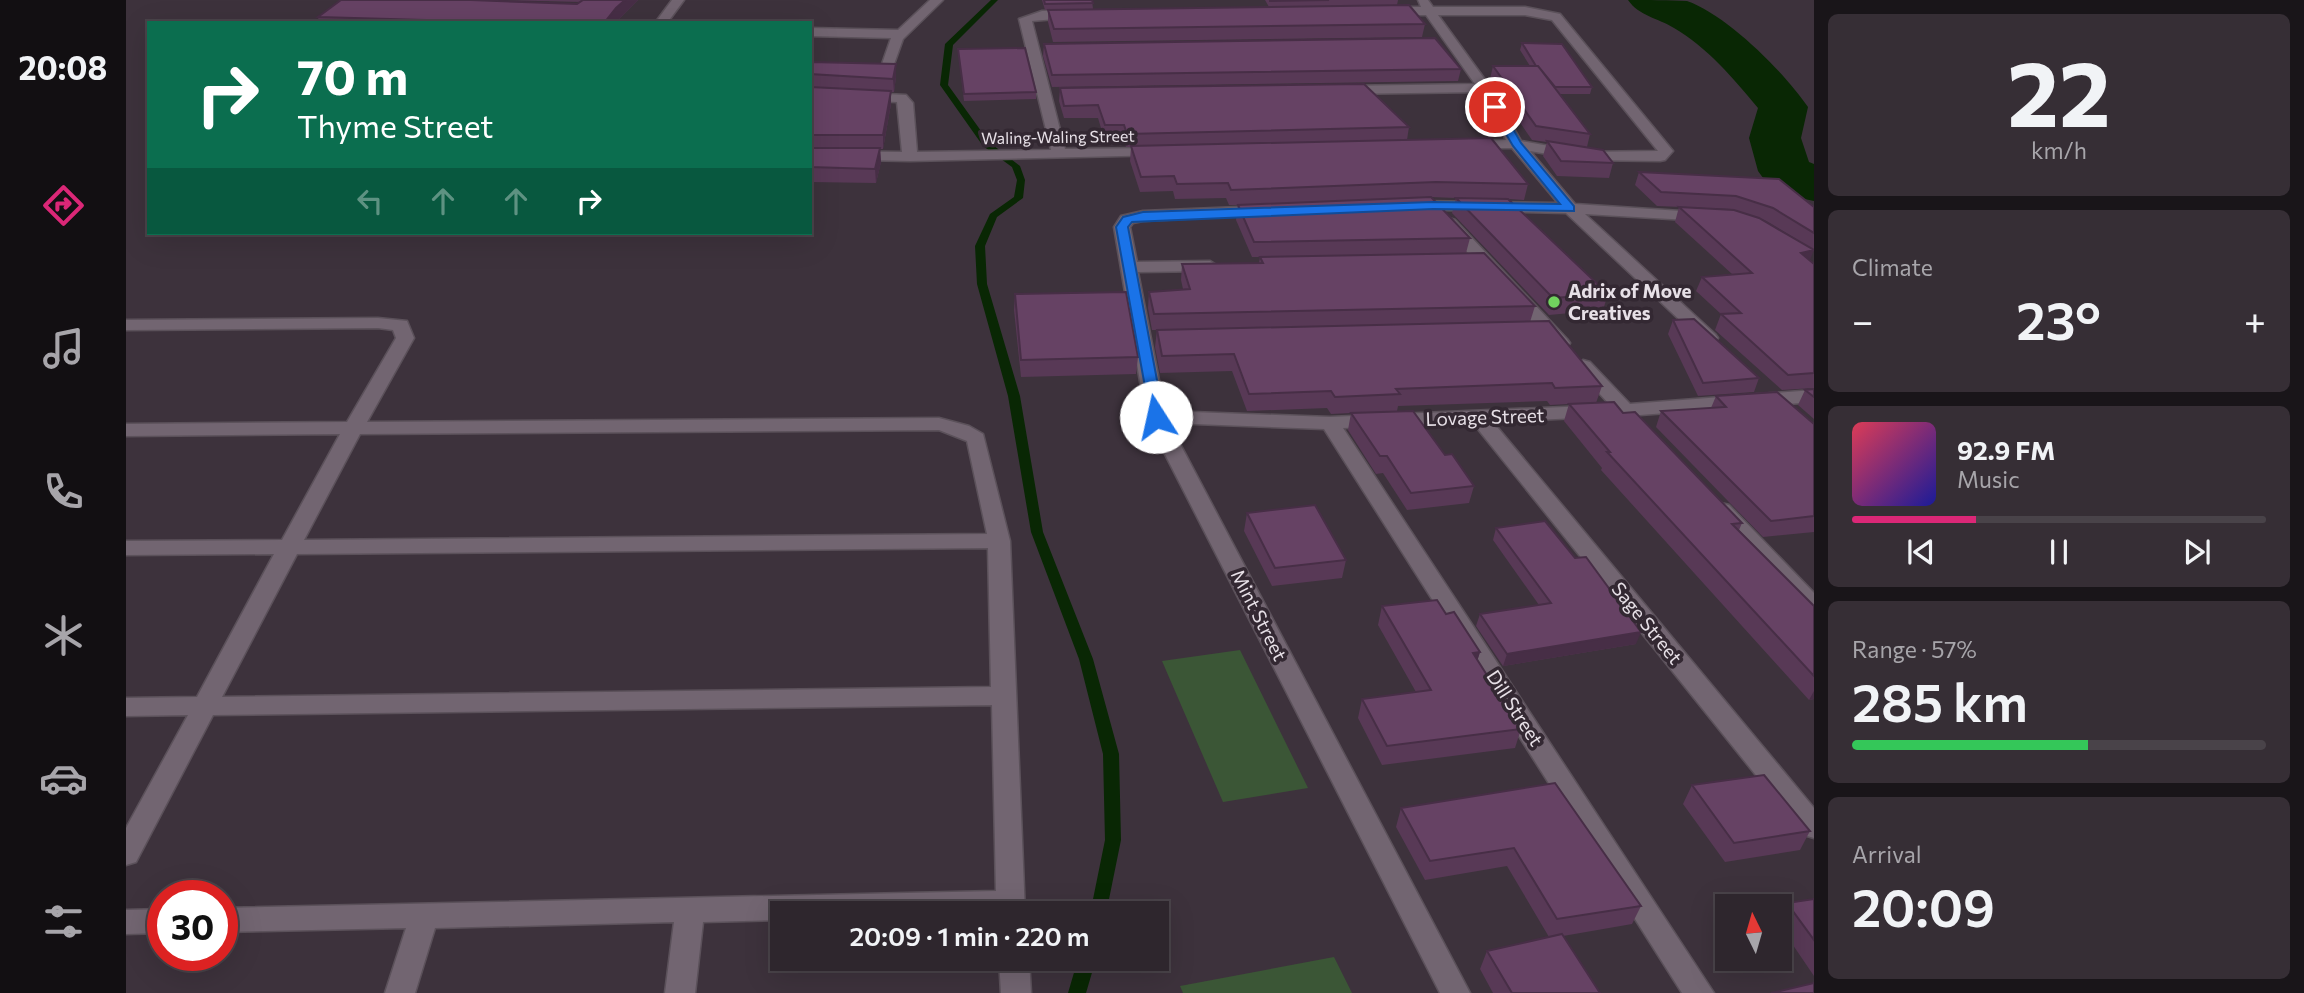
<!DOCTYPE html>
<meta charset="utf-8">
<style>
:root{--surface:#2e262d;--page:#362e35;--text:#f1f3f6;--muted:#a7a5aa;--line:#494349;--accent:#db2777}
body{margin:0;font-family:Commissioner,sans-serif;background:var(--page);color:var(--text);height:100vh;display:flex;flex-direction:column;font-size:26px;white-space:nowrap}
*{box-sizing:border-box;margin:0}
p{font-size:23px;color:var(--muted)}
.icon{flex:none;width:38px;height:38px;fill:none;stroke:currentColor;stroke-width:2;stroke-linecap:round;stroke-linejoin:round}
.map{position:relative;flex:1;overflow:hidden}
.panel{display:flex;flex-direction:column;gap:14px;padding:14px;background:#191519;width:490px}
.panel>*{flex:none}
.guide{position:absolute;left:21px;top:21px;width:665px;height:214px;border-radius:0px;box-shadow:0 7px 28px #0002,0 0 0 2px var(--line);background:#0b6e4f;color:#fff;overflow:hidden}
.needle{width:46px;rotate:355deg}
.buttons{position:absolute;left:1589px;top:894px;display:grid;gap:14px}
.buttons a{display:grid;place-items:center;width:77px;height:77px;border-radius:0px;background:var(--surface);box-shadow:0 7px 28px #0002,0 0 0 2px var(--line);font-size:35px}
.speed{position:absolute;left:21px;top:880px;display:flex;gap:14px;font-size:35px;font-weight:700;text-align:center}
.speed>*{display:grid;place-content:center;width:91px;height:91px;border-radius:50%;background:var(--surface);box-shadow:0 7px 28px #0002,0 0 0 2px var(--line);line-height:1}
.speed .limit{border:10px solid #d22;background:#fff;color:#111}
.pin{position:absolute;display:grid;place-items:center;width:60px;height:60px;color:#fff;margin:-30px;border:4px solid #fff;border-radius:50%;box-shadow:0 2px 7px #0007}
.me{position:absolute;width:77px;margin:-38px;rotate:350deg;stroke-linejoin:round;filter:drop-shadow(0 0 5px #0008)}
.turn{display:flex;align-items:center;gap:24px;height:147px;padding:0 35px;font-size:32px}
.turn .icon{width:91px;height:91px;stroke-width:2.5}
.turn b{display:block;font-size:49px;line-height:60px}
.lanes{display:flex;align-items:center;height:66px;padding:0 35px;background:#0003;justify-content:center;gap:35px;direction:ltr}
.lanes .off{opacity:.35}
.big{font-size:52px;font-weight:600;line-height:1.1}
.panel .widget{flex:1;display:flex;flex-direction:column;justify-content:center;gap:10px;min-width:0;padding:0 24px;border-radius:10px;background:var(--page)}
.panel .dial{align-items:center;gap:0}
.dial b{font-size:91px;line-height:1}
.song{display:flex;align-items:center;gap:21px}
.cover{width:84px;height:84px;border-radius:10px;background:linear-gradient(135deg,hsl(350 70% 55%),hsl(240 70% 35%))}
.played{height:7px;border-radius:4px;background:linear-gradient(90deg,var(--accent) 30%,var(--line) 30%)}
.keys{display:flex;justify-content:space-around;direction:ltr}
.heat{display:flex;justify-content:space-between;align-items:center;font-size:38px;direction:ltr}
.charge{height:10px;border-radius:5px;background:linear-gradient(90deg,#34c759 57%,var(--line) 0)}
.trip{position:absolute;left:644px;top:901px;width:399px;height:70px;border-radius:0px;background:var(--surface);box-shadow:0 7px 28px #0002,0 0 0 2px var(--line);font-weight:600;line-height:70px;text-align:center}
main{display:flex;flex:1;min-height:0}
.tab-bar{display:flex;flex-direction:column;width:126px;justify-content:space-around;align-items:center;background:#120f12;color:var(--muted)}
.tab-bar .icon{width:49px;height:49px}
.tab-bar .current{color:var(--accent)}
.tab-bar b{font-size:32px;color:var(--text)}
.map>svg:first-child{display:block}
.green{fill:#3b5636}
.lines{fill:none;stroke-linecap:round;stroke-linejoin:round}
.stream{fill:#092704;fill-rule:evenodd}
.river{fill:#092704;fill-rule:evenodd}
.minor-casing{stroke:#5b515a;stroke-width:3}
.minor{fill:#726571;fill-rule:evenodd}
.wall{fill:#583956}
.shaded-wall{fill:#472e46}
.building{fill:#664264;stroke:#472e46;stroke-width:2}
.route{fill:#1a73e8;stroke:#114b97;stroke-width:2}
.poi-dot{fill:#71d25e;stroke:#332832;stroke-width:2.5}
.labels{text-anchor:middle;stroke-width:7;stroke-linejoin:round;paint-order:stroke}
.far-street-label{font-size:16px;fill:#e7e0e7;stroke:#332832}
.poi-label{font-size:19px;font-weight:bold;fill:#e7e0e7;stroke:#332832;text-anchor:start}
.street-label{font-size:19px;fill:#e7e0e7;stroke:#332832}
</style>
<main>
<nav class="tab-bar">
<b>20:08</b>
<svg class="icon current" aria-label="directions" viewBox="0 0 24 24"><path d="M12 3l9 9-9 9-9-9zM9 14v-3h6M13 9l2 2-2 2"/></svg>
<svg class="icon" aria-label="music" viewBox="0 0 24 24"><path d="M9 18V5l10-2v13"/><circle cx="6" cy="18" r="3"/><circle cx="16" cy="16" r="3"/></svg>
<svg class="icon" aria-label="phone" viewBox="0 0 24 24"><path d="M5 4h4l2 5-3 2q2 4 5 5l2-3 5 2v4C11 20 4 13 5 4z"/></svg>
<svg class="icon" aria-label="climate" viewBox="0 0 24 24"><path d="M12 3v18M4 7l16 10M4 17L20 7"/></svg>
<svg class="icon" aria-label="car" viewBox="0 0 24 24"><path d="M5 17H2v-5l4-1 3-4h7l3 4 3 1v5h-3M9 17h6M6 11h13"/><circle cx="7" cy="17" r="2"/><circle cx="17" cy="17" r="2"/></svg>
<svg class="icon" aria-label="filters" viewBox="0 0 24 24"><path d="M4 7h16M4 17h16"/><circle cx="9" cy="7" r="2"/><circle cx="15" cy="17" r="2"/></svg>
</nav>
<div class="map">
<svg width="1688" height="993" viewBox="0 0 1688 993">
<rect width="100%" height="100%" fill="#3d323c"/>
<path class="green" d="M1114 650 1182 788 1097 802 1036 661Z
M1208 957 1226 993H1057L1054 986Z"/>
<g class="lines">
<path class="stream" d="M865 0H872L827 45 822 85 863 142 894 166 899 180 897 198 871 217 859 246 861 284 894 396 917 532 967 659 993 754 995 840 980 914H964L979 840 977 754 953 659 905 532 882 396 851 284 849 246 864 214 888 197 891 180 886 167 857 146 814 85 819 44Z
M952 959H970L960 993H942Z"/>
<path class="river" d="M1502 0C1520 0 1544 0 1561 1 1601 15 1658 72 1682 107L1675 138 1683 162 1688 164V201L1669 197 1640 182 1632 171 1623 138 1632 108C1608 79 1581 47 1548 28 1532 18 1513 16 1502 0Z"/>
<defs>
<path id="minor" d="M546 0H558L541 23H529Z
M804 0H817L777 39 767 67 762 68 756 64 765 38 684 36V28L772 30Z
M1292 0H1302L1307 7H1399L1434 14 1547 151 1539 160 1534 161 1457 160 1404 151 1449 204 1585 213 1587 216 1579 221 1459 214 1589 334 1592 338 1589 342H1577L1440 213 1280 209 1278 206 1286 201 1432 203 1386 148H1337L1335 145 1337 142 1342 141 1380 140 1354 92 1217 94 1210 90 1217 86 1349 84 1300 15H1261L1255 11 1261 7H1295ZM1312 15H1399L1426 20 1532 151 1457 152 1395 141 1365 88Z
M949 10 953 11V17L906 21 939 149 1033 148 1040 152 1038 155 784 161 684 159V151L776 152 771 102 684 98V90L780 95 787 103 791 152 925 150 893 19 916 11Z
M1138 206 1146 211 1144 214 1017 221 1007 223 1004 227 1011 262 1084 261 1092 266 1084 271 1012 272 1039 411 1204 417 1484 405 1448 366 1457 360 1464 362 1504 404 1688 390V402L1514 415 1512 420 1505 422 1494 416 1367 422 1688 808V838L1678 835 1347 423 1217 428 1588 993H1556L1198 429 1043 423 1344 993H1314L1020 417 988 227 995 216 1017 211Z
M1323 218 1329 220 1441 339 1444 343 1441 347H1429L1317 226 1315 223 1317 220Z
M252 318 281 321 288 338 241 422 813 418 843 426 857 434 884 541 899 914H656V920L577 922 569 993H539L548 922 309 928 289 993H259L280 928 96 932V908L870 891 866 705 87 715 10 862 0 865V828L62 715 0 716V698L71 697 148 554 0 555V541L156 540 214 434 0 436V424L221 422 270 338 267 330 252 328 0 330V320ZM813 430 841 441 861 534 178 540 234 434ZM862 548 865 687 96 697 171 554Z
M1595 503 1603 505 1688 593V615L1680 613 1587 515 1584 510 1587 505Z
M37 909V933L0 934V910Z
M873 959H903L905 993H875Z"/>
</defs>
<use href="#minor" class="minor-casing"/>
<use href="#minor" class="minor"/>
</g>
<path class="wall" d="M377 0H512L489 23H193L192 17 451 4 454 2Z
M916 0H966L967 9 1143 7 1139 0H1272L1271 5 1299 24 1296 37 927 42 922 22V10H919Z
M1396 43 1466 87 1464 94H1434L1464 134 1461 147 1487 163 1483 178 1431 176 1417 156 1421 142 1406 140 1364 79 1367 66H1404L1394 50Z
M918 44 1335 69 1332 81 926 87 917 56Z
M832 49 910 92V99L838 101Z
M684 74 770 77 768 92H765V104L757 149H754L755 162 750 183 684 182Z
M934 88 1283 127 1281 140 1402 184 1398 200 1383 199 1482 294 1477 310 1423 315 1326 213 1330 198 1305 197 1344 238 1340 253 1409 306 1404 322 1476 386 1470 403 1497 413 1616 523 1613 530 1688 606V699L1683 700 1475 470 1476 468 1438 421 1443 404 1424 405 1421 401 1272 406 1271 411 1319 455 1348 486 1343 503 1281 510 1257 473 1250 474 1222 430 1225 413 1205 414 1201 408 1121 411 1106 371 1034 373 1029 347 1031 330H1026L1022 308 1023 292 1057 289 1055 280 1056 264 1133 263 1134 257H1126L1110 220 1112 205H1103L1100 198 1049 199 1047 191 1014 192 1004 161 1005 147H1000L997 137 978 138 972 118H938L933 101Z
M1513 172 1688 207V250L1642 222 1636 219 1688 264V388L1656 390 1589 330 1595 314 1570 291 1576 277 1606 274 1549 222 1553 207 1613 212 1605 209 1531 206 1509 185Z
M889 294 1012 357 1010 374 895 377 888 310Z
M1547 320 1633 378 1628 392 1572 396 1542 334Z
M1688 389V419L1672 405 1679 390Z
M1590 396 1688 424V532L1637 537 1530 427 1535 411 1585 408Z
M1121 513 1220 560 1216 578 1146 586 1118 531Z
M1370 528 1510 644 1377 666 1350 626 1354 614 1413 605 1367 540Z
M1256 606 1320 614 1354 652 1351 661 1395 729 1389 748 1256 765 1232 718 1236 699 1290 692 1252 625Z
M1429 783 1515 906 1506 924 1437 936 1474 993H1367L1354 969 1361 951 1423 937 1381 866 1299 880 1270 827 1275 808Z
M1566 785 1684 831 1674 850 1599 862 1557 804Z
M1688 899V976L1654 926V916L1661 903Z"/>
<path class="shaded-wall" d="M499 0H512L489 23H478L490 8Z
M770 64V77L768 92 767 79Z
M765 91V104L757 149V135Z
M754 148 755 162 750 183 749 169Z
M1688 250 1682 265 1675 253Z
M1515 632 1510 644 1377 666 1381 654Z
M1354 652 1348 671 1347 653Z
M1688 691V699L1683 700Z"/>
<path class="building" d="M215 0H345L451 4 457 0H499L490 8 478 23H332L334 21 192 17Z
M918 0H966L967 3 919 4Z
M1144 0H1203L1144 1Z
M1283 5 1299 24 928 29 922 10Z
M1309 38 1335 69 926 75 918 44Z
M1396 43 1436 44 1466 87H1429L1412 66H1410Z
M899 48 910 92 838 94 832 49Z
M684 62 770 64 767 79 684 74Z
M1367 66H1412L1464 134 1410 126Z
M1238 84 1283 127 1001 134 998 125H979L972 105 938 106 934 88Z
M684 87 765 91 757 135H684Z
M1365 138 1402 184 1310 182 1105 190 1102 183 1051 184 1048 176 1015 177 1005 146Z
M1421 141 1477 150 1487 163 1435 161Z
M684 148H754L749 169 684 167Z
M1513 172 1653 179 1688 207V233L1647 208 1610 196 1535 192Z
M1305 197 1344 238 1128 242 1112 205Z
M1330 198 1382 199 1482 294 1427 298Z
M1553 207 1608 210 1633 218 1688 250 1675 253 1688 264V373L1662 375 1595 314 1615 313 1576 277 1626 273Z
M1358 253 1409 306 1028 314 1023 292 1064 289 1056 264 1137 263 1134 257Z
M1000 292 1012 357 895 360 889 294Z
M1568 319 1633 378 1577 383 1547 320Z
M1423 321 1476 386 1429 388 1426 383 1270 389 1274 394 1209 397 1205 391 1123 394 1108 354 1036 356 1031 330Z
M1688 389V397L1679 390Z
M1651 392 1688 424V516L1645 521 1535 411 1600 407 1590 396Z
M1488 402 1497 413 1509 412 1616 523 1606 524 1688 606V676L1481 452H1484L1443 404Z
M1287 411 1319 455 1326 454 1348 486 1285 493 1261 456H1254L1225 413Z
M1189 505 1220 560 1149 568 1121 513Z
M1419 521 1449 558 1460 557 1515 632 1381 654 1354 614 1425 603 1370 528Z
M1311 600 1320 614 1328 612 1354 652 1347 653 1395 729 1261 746 1236 699 1305 690 1256 606Z
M1638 775 1684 831 1608 843 1566 785Z
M1429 783 1515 906 1431 919 1388 848 1304 861 1275 808Z
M1688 899V940L1661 903Z
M1436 934 1474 993H1386L1361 951Z
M1688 983V993H1645Z"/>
<path class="route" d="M1365 104H1373L1395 143 1448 206V211L1307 209 1006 222 1002 227 1038 417 1030 421 1025 420 990 227 997 217 1017 212 1307 202 1434 204 1387 146 1364 107Z"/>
<circle class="poi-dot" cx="1428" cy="302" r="7"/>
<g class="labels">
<g class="far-street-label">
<text transform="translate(932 137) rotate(-1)" y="6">Waling-Waling Street</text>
</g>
<g class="poi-label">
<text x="1442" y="298">Adrix of Move<tspan x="1442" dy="22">Creatives</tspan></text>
</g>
<g class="street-label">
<text transform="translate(1359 417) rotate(-2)" y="7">Lovage Street</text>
<text transform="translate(1133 615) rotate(63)" y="7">Mint Street</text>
<text transform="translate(1521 623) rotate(51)" y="7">Sage Street</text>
<text transform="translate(1389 708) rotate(57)" y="7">Dill Street</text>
</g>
</g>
</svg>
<div class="buttons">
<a><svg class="needle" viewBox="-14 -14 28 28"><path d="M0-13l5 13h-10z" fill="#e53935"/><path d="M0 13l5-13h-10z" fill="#a7a5aa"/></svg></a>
</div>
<div class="speed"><div class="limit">30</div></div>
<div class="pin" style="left:1369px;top:107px;background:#d93025"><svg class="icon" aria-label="arrive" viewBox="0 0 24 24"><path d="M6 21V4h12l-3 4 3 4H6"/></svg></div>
<svg class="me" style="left:1030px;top:417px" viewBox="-20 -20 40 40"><circle r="19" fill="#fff"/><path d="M0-13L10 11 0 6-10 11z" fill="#1a73e8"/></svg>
<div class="trip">20:09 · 1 min · 220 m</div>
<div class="guide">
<div class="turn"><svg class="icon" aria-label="right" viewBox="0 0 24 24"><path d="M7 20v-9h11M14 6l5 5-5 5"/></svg><div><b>70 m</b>Thyme Street</div></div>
<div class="lanes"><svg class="icon off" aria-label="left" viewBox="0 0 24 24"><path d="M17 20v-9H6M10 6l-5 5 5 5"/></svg><svg class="icon off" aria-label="ahead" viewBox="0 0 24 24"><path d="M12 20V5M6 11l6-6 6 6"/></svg><svg class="icon off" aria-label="ahead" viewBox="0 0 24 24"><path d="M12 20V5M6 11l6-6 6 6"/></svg><svg class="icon" aria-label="right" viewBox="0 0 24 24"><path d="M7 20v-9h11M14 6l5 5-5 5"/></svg></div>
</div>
</div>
<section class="panel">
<div class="widget dial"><b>22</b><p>km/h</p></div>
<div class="widget"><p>Climate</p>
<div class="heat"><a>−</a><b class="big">23°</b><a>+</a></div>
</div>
<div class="widget">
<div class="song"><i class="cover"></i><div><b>92.9 FM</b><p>Music</p></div></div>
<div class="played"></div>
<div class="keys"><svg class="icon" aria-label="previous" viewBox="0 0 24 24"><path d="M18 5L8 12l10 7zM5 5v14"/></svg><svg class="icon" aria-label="pause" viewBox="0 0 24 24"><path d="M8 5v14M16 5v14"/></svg><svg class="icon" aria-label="next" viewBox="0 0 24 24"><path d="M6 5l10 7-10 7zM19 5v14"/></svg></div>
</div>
<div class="widget"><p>Range · 57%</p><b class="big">285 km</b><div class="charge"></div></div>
<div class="widget"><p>Arrival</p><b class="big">20:09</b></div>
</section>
</main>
